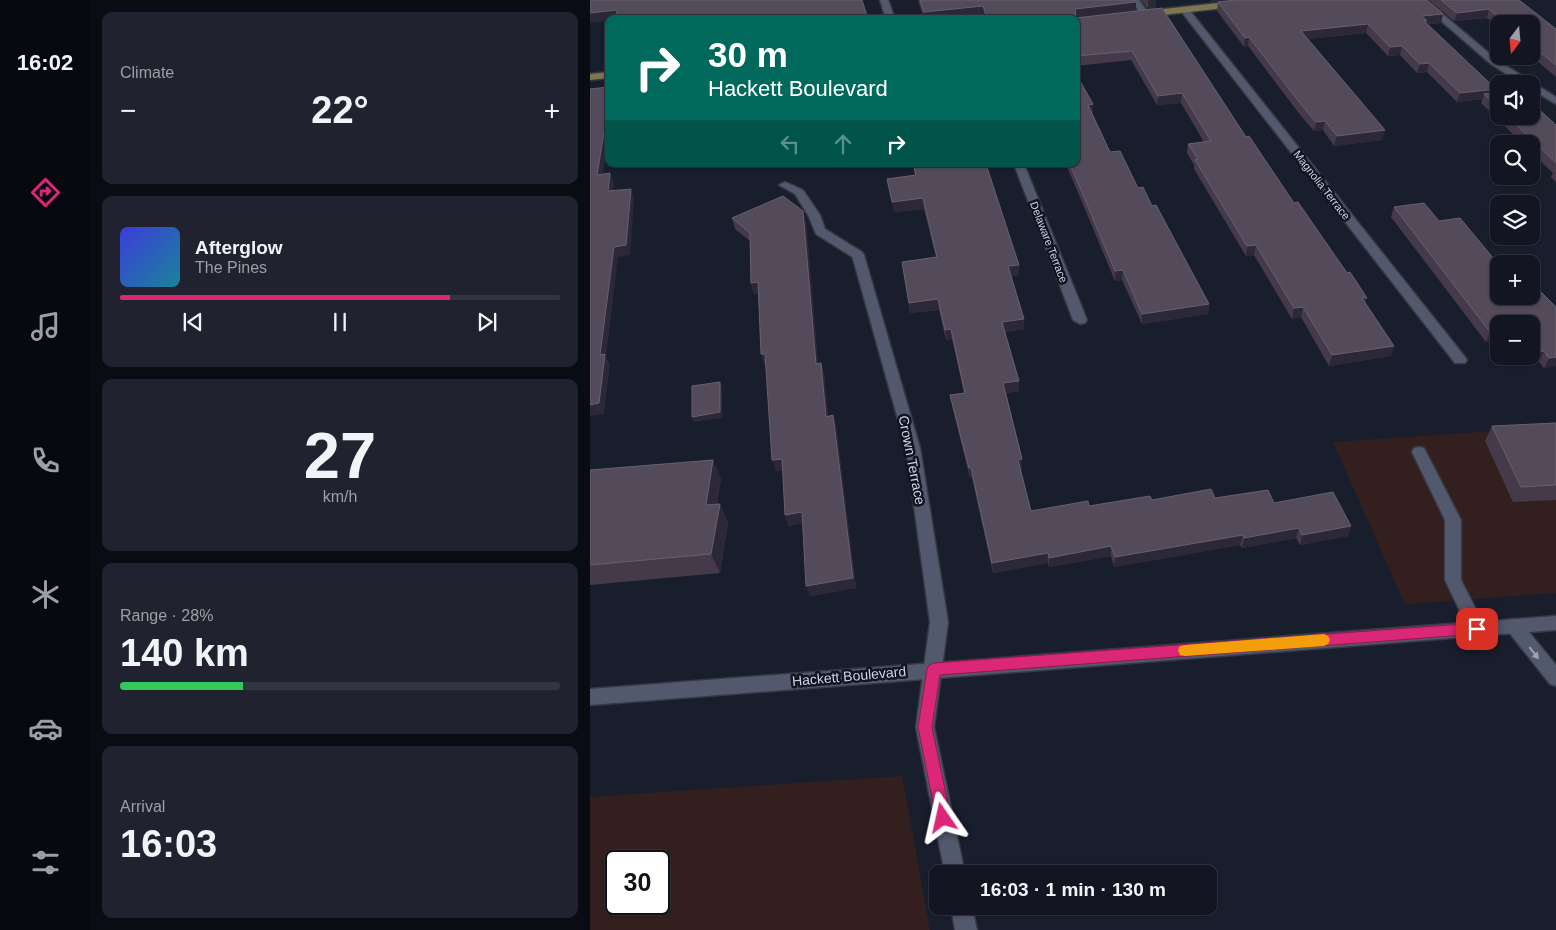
<!DOCTYPE html>
<meta charset="utf-8">
<style>
:root{--surface:#131622;--page:#20232f;--text:#f1f3f6;--muted:#9d9fa5;--line:#323540;--accent:#db2777}
body{margin:0;font-family:Helvetica,sans-serif;background:var(--page);color:var(--text);height:100vh;display:flex;flex-direction:column;font-size:19px;white-space:nowrap}
*{box-sizing:border-box;margin:0}
p{font-size:16px;color:var(--muted)}
.icon{flex:none;width:28px;height:28px;fill:none;stroke:currentColor;stroke-width:2;stroke-linecap:round;stroke-linejoin:round}
.map{position:relative;flex:1;overflow:hidden}
.drawer{display:flex;flex-direction:column;gap:12px;padding:12px;background:#0a0c13;width:500px}
.drawer>*{flex:none}
.hud{position:absolute;left:15px;top:15px;width:475px;height:152px;border-radius:10px;box-shadow:0 1px 4px #0004,0 0 0 1px var(--line);background:#00695c;color:#fff;overflow:hidden}
.needle{width:32px;rotate:196deg}
.tools{position:absolute;left:900px;top:15px;display:grid;gap:10px}
.tools a{display:grid;place-items:center;width:50px;height:50px;border-radius:10px;background:var(--surface);box-shadow:0 1px 4px #0004,0 0 0 1px var(--line);font-size:25px}
.speed{position:absolute;left:15px;top:850px;display:flex;gap:10px;font-size:25px;font-weight:700;text-align:center}
.speed>*{display:grid;place-content:center;width:65px;height:65px;border-radius:50%;background:var(--surface);box-shadow:0 1px 4px #0004,0 0 0 1px var(--line);line-height:1}
.speed .limit{border:2px solid #111;border-radius:8px;background:#fff;color:#111}
.pin{position:absolute;display:grid;place-items:center;width:42px;height:42px;color:#fff;margin:-21px;border-radius:10px;box-shadow:0 2px 8px #0006}
.me{position:absolute;width:55px;margin:-28px;rotate:349deg;stroke-linejoin:round;filter:drop-shadow(0 0 4px #0008)}
.turn{display:flex;align-items:center;gap:18px;height:105px;padding:0 20px;font-size:22px}
.turn .icon{width:65px;height:65px;stroke-width:2.5}
.turn b{display:block;font-size:35px;line-height:42px}
.lanes{display:flex;align-items:center;height:48px;padding:0 20px;background:#0003;justify-content:center;gap:25px;direction:ltr}
.lanes .off{opacity:.35}
.big{font-size:38px;font-weight:600;line-height:1.1}
.drawer .tile{flex:1;display:flex;flex-direction:column;justify-content:center;gap:8px;min-width:0;padding:0 18px;border-radius:10px;background:var(--page)}
.drawer .dial{align-items:center;gap:0}
.dial b{font-size:65px;line-height:1}
.song{display:flex;align-items:center;gap:15px}
.cover{width:60px;height:60px;border-radius:8px;background:linear-gradient(135deg,hsl(240 70% 55%),hsl(190 70% 35%))}
.played{height:5px;border-radius:2px;background:linear-gradient(90deg,var(--accent) 75%,var(--line) 75%)}
.keys{display:flex;justify-content:space-around;direction:ltr}
.heat{display:flex;justify-content:space-between;align-items:center;font-size:28px;direction:ltr}
.charge{height:8px;border-radius:4px;background:linear-gradient(90deg,#34c759 28%,var(--line) 0)}
.trip{position:absolute;left:339px;top:865px;width:288px;height:50px;border-radius:10px;background:var(--surface);box-shadow:0 1px 4px #0004,0 0 0 1px var(--line);font-weight:600;line-height:50px;text-align:center}
main{display:flex;flex:1;min-height:0}
.tabs{display:flex;flex-direction:column;width:90px;justify-content:space-around;align-items:center;background:#08090e;color:var(--muted)}
.tabs .icon{width:35px;height:35px}
.tabs .selected{color:var(--accent)}
.tabs b{font-size:22px;color:var(--text)}
.map>svg:first-child{display:block}
.commercial{fill:#33201e;fill-rule:evenodd}
.lines{fill:none;stroke-linecap:round;stroke-linejoin:round}
.lane-casing{stroke:#353845;stroke-width:3}
.street-casing{stroke:#353845;stroke-width:3}
.secondary-casing{stroke:#353845;stroke-width:3}
.primary-casing{stroke:#353845;stroke-width:3}
.lane{fill:#53596c;fill-rule:evenodd}
.street{fill:#53596c;fill-rule:evenodd}
.secondary{fill:#53596c;fill-rule:evenodd}
.primary{fill:#7f754f;fill-rule:evenodd}
.wall{fill:#453a4a}
.shaded-wall{fill:#2d2838}
.building{fill:#544b5a;stroke:#67606e}
.oneway{fill:#9da2b0}
.route{fill:#db2777;stroke:#8e194d}
.slow{fill:#f59e0b}
.labels{text-anchor:middle;stroke-width:5;stroke-linejoin:round;paint-order:stroke}
.far-street-label{font-size:11px;fill:#cfd2dd;stroke:#101423}
.street-label{font-size:14px;fill:#cfd2dd;stroke:#101423}
</style>
<main>
<nav class="tabs">
<b>16:02</b>
<svg class="icon selected" aria-label="directions" viewBox="0 0 24 24"><path d="M12 3l9 9-9 9-9-9zM9 14v-3h6M13 9l2 2-2 2"/></svg>
<svg class="icon" aria-label="music" viewBox="0 0 24 24"><path d="M9 18V5l10-2v13"/><circle cx="6" cy="18" r="3"/><circle cx="16" cy="16" r="3"/></svg>
<svg class="icon" aria-label="phone" viewBox="0 0 24 24"><path d="M5 4h4l2 5-3 2q2 4 5 5l2-3 5 2v4C11 20 4 13 5 4z"/></svg>
<svg class="icon" aria-label="climate" viewBox="0 0 24 24"><path d="M12 3v18M4 7l16 10M4 17L20 7"/></svg>
<svg class="icon" aria-label="car" viewBox="0 0 24 24"><path d="M5 17H2v-5l4-1 3-4h7l3 4 3 1v5h-3M9 17h6M6 11h13"/><circle cx="7" cy="17" r="2"/><circle cx="17" cy="17" r="2"/></svg>
<svg class="icon" aria-label="filters" viewBox="0 0 24 24"><path d="M4 7h16M4 17h16"/><circle cx="9" cy="7" r="2"/><circle cx="15" cy="17" r="2"/></svg>
</nav>
<section class="drawer">
<div class="tile"><p>Climate</p>
<div class="heat"><a>−</a><b class="big">22°</b><a>+</a></div>
</div>
<div class="tile">
<div class="song"><i class="cover"></i><div><b>Afterglow</b><p>The Pines</p></div></div>
<div class="played"></div>
<div class="keys"><svg class="icon" aria-label="previous" viewBox="0 0 24 24"><path d="M18 5L8 12l10 7zM5 5v14"/></svg><svg class="icon" aria-label="pause" viewBox="0 0 24 24"><path d="M8 5v14M16 5v14"/></svg><svg class="icon" aria-label="next" viewBox="0 0 24 24"><path d="M6 5l10 7-10 7zM19 5v14"/></svg></div>
</div>
<div class="tile dial"><b>27</b><p>km/h</p></div>
<div class="tile"><p>Range · 28%</p><b class="big">140 km</b><div class="charge"></div></div>
<div class="tile"><p>Arrival</p><b class="big">16:03</b></div>
</section>
<div class="map">
<svg width="966" height="930" viewBox="0 0 966 930">
<rect width="100%" height="100%" fill="#191e2d"/>
<path class="commercial" d="M966 427V593L815 604 743 442Z
M312 776 340 930H0V797ZM26 861H69V904H26Z"/>
<g class="lines">
<defs>
<path id="lane" d="M541 0H549L559 14 558 16H552Z
M195 182 213 190 230 215 235 229 272 252 274 255 272 258H264L226 234 218 215 205 194 189 185Z
M829 447 834 448 871 520V580L896 629 893 634 887 636 881 634 855 580V520L822 452 824 448Z
M924 619 930 621 966 665V686L960 684 918 631 915 626 918 621Z"/>
<path id="street" d="M290 0H298L305 19H296Z
M827 0H836L907 60 966 97V104L941 89V84H932L901 64Z
M591 7H597L875 357 877 360 875 363H865L591 11Z
M424 164H434L497 320 495 323 490 324 483 320Z
M268 251 274 255 330 448 358 622 344 727 375 874H355L326 727 340 622 316 448 262 255Z
M361 906H382L387 930H365Z"/>
<path id="secondary" d="M966 616V630L0 705V689Z"/>
<path id="primary" d="M656 0H683L679 3 555 17 551 14 555 11Z
M19 72V78L0 80V74Z"/>
</defs>
<use href="#lane" class="lane-casing"/>
<use href="#street" class="street-casing"/>
<use href="#secondary" class="secondary-casing"/>
<use href="#primary" class="primary-casing"/>
<use href="#lane" class="lane"/>
<use href="#street" class="street"/>
<use href="#secondary" class="secondary"/>
<use href="#primary" class="primary"/>
</g>
<path class="wall" d="M328 0H545L546 10 486 18 572 8 656 137 704 203 777 298 775 303 804 346 801 356 739 366 711 317 702 319 664 255 656 256 604 169V165L597 153 598 144 614 142 591 103 567 105 541 60 486 66V19H395L394 14 353 19H334Z
M551 0H566V8L558 9Z
M839 0H929L966 29V77L941 56V24H909V28L897 18 864 21Z
M628 2 853 14 851 23 838 24 904 93H909V116H941L966 125V182L961 177 963 173 941 152V144H933L891 103 893 99 867 102 837 72 827 73 810 55 798 56 776 33 718 39 792 140 744 146 733 130 724 131 711 116 658 46 654 47 627 11Z
M486 74 503 113 502 114 520 152 562 206 619 304 618 314 552 324 532 280 525 281 476 164H486Z
M323 164 429 275 421 276 434 319V329L415 332 429 381V391L416 393 432 459V469L430 470 441 511 499 506 562 500 625 498 684 503 761 526 758 536 710 545 706 538 652 548 650 545 524 567 521 556 459 567 458 563 403 573 382 478H380L362 406 360 395 374 393 362 339 356 340 349 310 320 313 312 262 346 257 334 209 304 212 297 179 325 175Z
M804 207 909 296 966 307V366L954 368 949 362 928 365 921 356H941L909 324V340L896 342 801 217Z
M142 218 216 222 228 364 231 363 234 374 238 416 243 415 246 426 266 588 220 596 213 523 199 526 195 515 193 470 186 471 176 365H174L168 293 164 294 161 283 160 241 145 229Z
M966 423V500L923 502 895 441 902 426Z
M123 460 131 479 127 504H130L138 523 130 573 0 585V470Z"/>
<path class="shaded-wall" d="M558 0H566V8L558 9Z
M621 0H639L620 2Z
M546 2V10L485 18V9Z
M393 6 394 14 353 19H334V12Z
M899 9 897 18 864 21 867 13Z
M27 10 30 19H19V21L0 23V13Z
M853 14 851 23 836 24 832 16Z
M778 24 776 33 709 40 711 31Z
M659 37 658 46 654 47 655 38Z
M812 46 810 55 798 56 800 47Z
M839 63 837 72 827 73 830 64Z
M906 89 903 98 894 94 893 99 867 102 870 93Z
M592 93 591 103 567 105 568 96Z
M503 104V113L498 114V105Z
M17 115H19V136L11 185 7 175Z
M735 121 733 130 724 131 726 122Z
M795 130 792 140 744 146 747 136Z
M20 173 24 183 22 201 18 191Z
M41 189 44 199 40 255 28 257 16 357 20 364 14 414 0 416V405L10 355 24 247Z
M333 198 334 209 304 212 302 202Z
M213 211 216 222 229 375 226 364Z
M666 245 664 255 656 256 657 246Z
M429 265V275L418 276V266Z
M533 270 532 280 525 281V271Z
M168 282 171 293 164 294 161 283Z
M772 298H777L774 308Z
M348 299 349 310 320 313 319 303Z
M619 304 618 314 552 324V314Z
M713 307 711 317 702 319 704 308Z
M434 319V329L413 332 412 322Z
M361 329 362 339 356 340 355 330Z
M909 330V340L896 342 900 332Z
M804 346 801 356 739 366 742 355Z
M954 351 949 362 928 365 932 356H941V353Z
M171 354H175L179 364 174 365Z
M966 357V366L954 368 959 358Z
M231 363 234 374 239 427 236 417Z
M429 381V391L414 393 413 383Z
M130 382 132 387V418L104 422 102 417Z
M243 415 246 426 266 588 220 596 216 586Z
M192 459 196 469 186 471 182 460Z
M432 459V469L428 470V460Z
M123 460 131 479 124 524 116 505Z
M379 468H381L382 478H380Z
M130 504 138 523 130 573 121 554Z
M212 512 215 523 199 526 195 515Z
M761 526 758 536 710 545 712 535Z
M709 528 706 538 652 548 654 538Z
M653 535 650 545 524 567 525 557Z
M521 546V556L459 567V558Z
M458 553V563L403 573 402 563Z"/>
<path class="building" d="M0 0H272L278 19H26L27 10 0 13Z
M330 0H545L546 2 485 9 486 18 572 8 656 137 659 136 704 203 708 202 757 273 760 272 777 298H772L804 346 742 355 713 307 704 308 666 245 657 246 605 160 608 159 598 144 621 141 592 93 568 96 542 51 486 56V19H398L393 6 334 12Z
M646 0H837L853 14 832 16 837 21H834L906 89 870 93 839 63 830 64 812 46 800 47 778 24 711 31 795 130 747 136 735 121 726 122 713 107 659 37 655 38 628 2Z
M851 0H929L966 29V65L941 45V24H917L899 9 867 13Z
M486 74 503 104 498 105 520 152 530 151 548 188 553 187 562 206 566 205 619 304 552 314 533 270 525 271 480 164H486Z
M19 87V115H17L7 175 20 173 18 191 41 189 36 245 24 247 10 355 15 354 9 403 0 405V89Z
M909 93V108L894 94Z
M941 102 966 125V163L917 116H941Z
M323 164H396L429 265 418 266 434 319 412 322 429 381 413 383 432 459 428 460 441 511 498 501 499 506 560 496 562 500 621 489 625 498 678 490 684 503 743 492 761 526 712 535 709 528 654 538 653 535 525 557 521 546 459 558 458 553 402 563 381 468H379L360 395 375 393 361 329 355 330 348 299 319 303 312 262 347 257 333 198 302 202 297 179 326 175Z
M193 196 213 211 226 364 231 363 236 417 243 415 263 578 216 586 212 512 195 515 192 459 182 460 175 354H171L168 282 161 283 160 233 142 218Z
M834 203 849 221 870 218 904 259 910 258 914 264H909V296H941V282L966 307V357L959 358 954 351 941 353V324H909V330L900 332 804 207Z
M130 382V412L102 417V386Z
M966 423V485L931 487 902 426Z
M123 460 116 505 130 504 121 554 0 565V470Z"/>
<defs><path id="oneway-solid" d="M-6-.8H1V-3.2L6.5 0L1 3.2V.8H-6Z" transform="scale(1.25)"/></defs>
<use class="oneway" href="#oneway-solid" transform="translate(944 653) rotate(52)"/>
<path class="route" d="M887 623 891 625 893 629 891 633 887 634 350 675 342 727 361 818 359 824 353 826 348 824 346 818 328 727 337 669 339 665 344 663Z"/>
<path class="slow" d="M734 634 738 636 740 640 738 644 734 646 595 656 590 655 588 650 590 646 595 645Z"/>
<g class="labels">
<g class="far-street-label">
<text transform="translate(732 185) rotate(52)" y="4">Magnolia Terrace</text>
<text transform="translate(459 242) rotate(69)" y="4">Delaware Terrace</text>
</g>
<g class="street-label">
<text transform="translate(322 460) rotate(79)" y="5">Crown Terrace</text>
<text transform="translate(259 676) rotate(-5)" y="5">Hackett Boulevard</text>
</g>
</g>
</svg>
<div class="tools">
<a><svg class="needle" viewBox="-14 -14 28 28"><path d="M0-13l5 13h-10z" fill="#e53935"/><path d="M0 13l5-13h-10z" fill="#9d9fa5"/></svg></a>
<a><svg class="icon" aria-label="sound" viewBox="0 0 24 24"><path d="M4 9h4l5-4v14l-5-4H4zM17 9q2 3 0 6"/></svg></a>
<a><svg class="icon" aria-label="search" viewBox="0 0 24 24"><circle cx="10" cy="10" r="6"/><path d="M15 15l6 6"/></svg></a>
<a><svg class="icon" aria-label="layers" viewBox="0 0 24 24"><path d="M12 4l9 5-9 5-9-5zM3 14l9 5 9-5"/></svg></a>
<a>+</a>
<a>−</a>
</div>
<div class="speed"><div class="limit">30</div></div>
<div class="pin" style="left:887px;top:629px;background:#d93025"><svg class="icon" aria-label="arrive" viewBox="0 0 24 24"><path d="M6 21V4h12l-3 4 3 4H6"/></svg></div>
<svg class="me" style="left:353px;top:818px" viewBox="-20 -20 40 40"><path d="M0-17L14 15 0 8-14 15z" fill="#db2777" stroke="#fff" stroke-width="4"/></svg>
<div class="trip">16:03 · 1 min · 130 m</div>
<div class="hud">
<div class="turn"><svg class="icon" aria-label="right" viewBox="0 0 24 24"><path d="M7 20v-9h11M14 6l5 5-5 5"/></svg><div><b>30 m</b>Hackett Boulevard</div></div>
<div class="lanes"><svg class="icon off" aria-label="left" viewBox="0 0 24 24"><path d="M17 20v-9H6M10 6l-5 5 5 5"/></svg><svg class="icon off" aria-label="ahead" viewBox="0 0 24 24"><path d="M12 20V5M6 11l6-6 6 6"/></svg><svg class="icon" aria-label="right" viewBox="0 0 24 24"><path d="M7 20v-9h11M14 6l5 5-5 5"/></svg></div>
</div>
</div>
</main>
